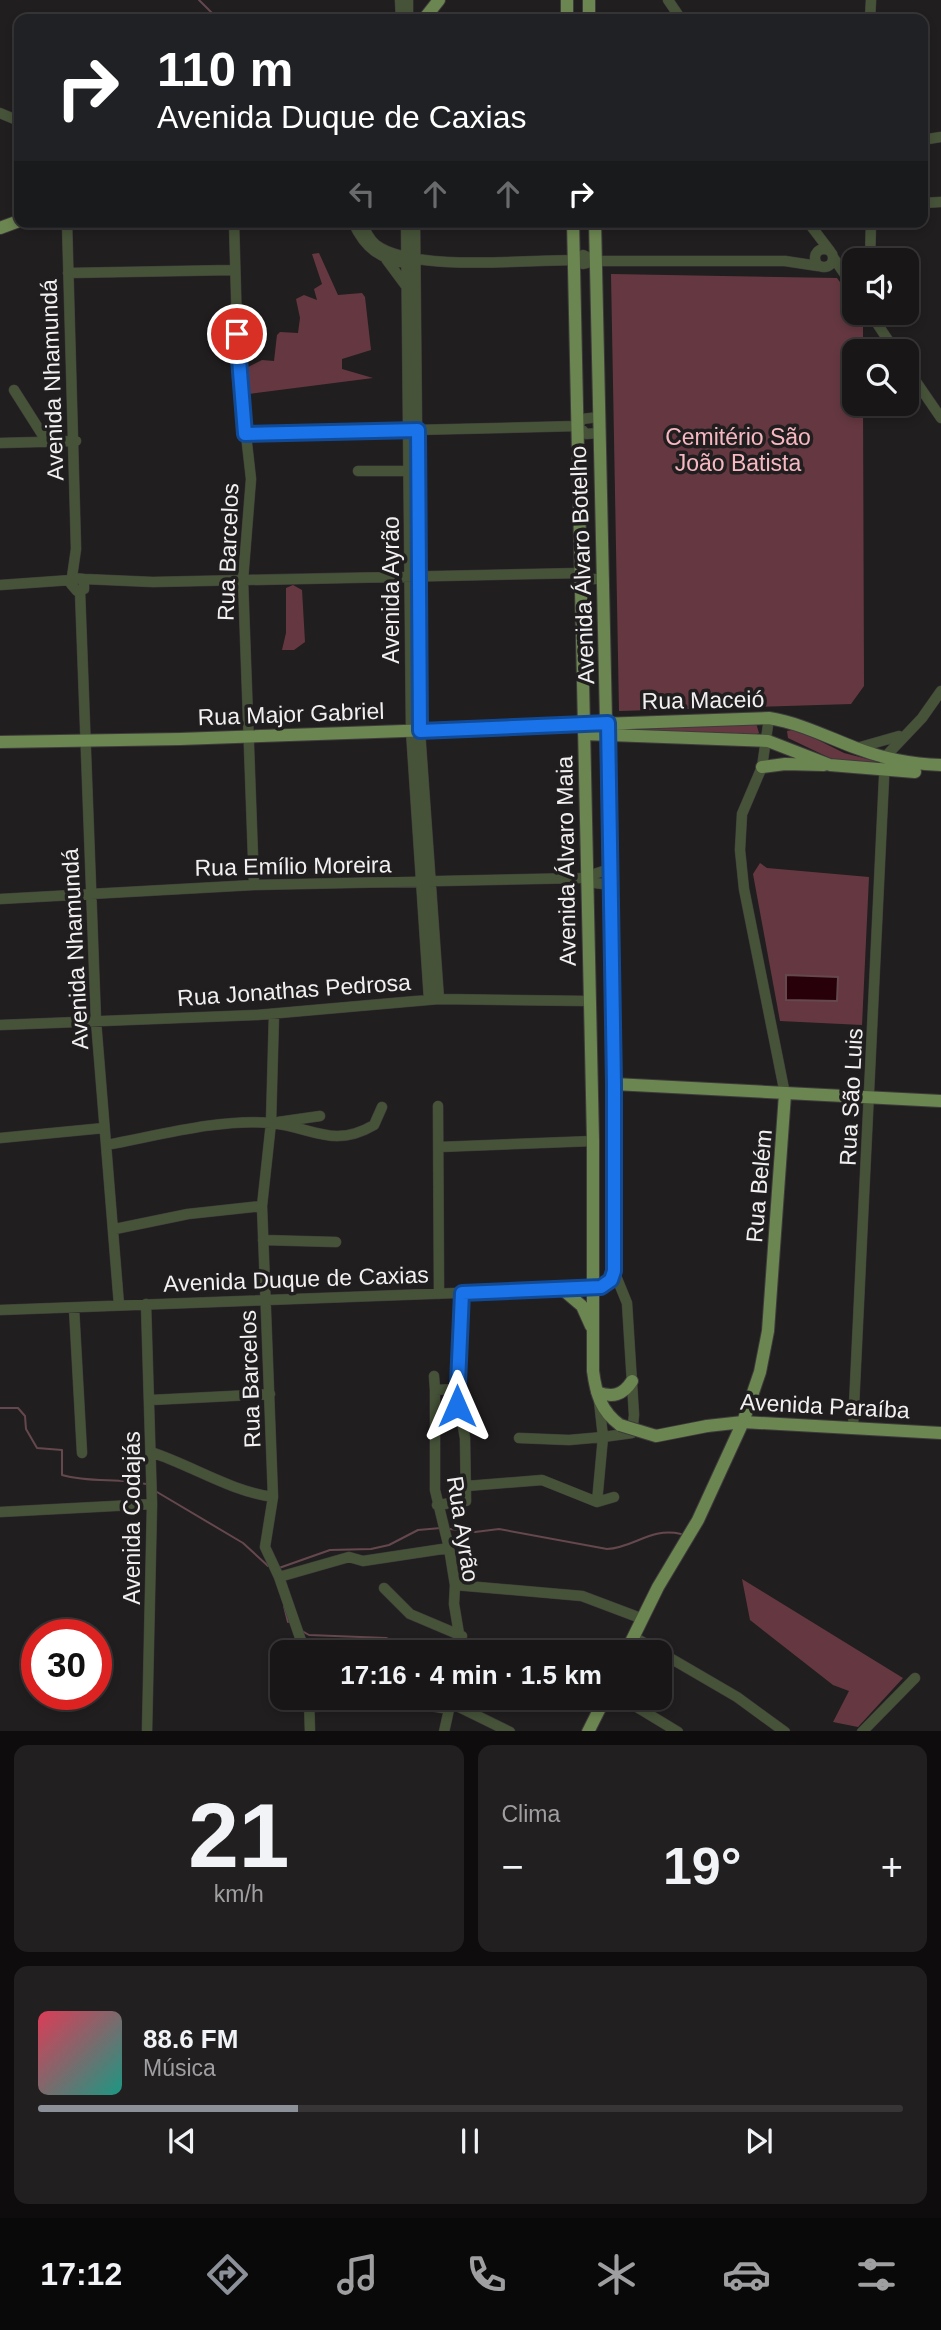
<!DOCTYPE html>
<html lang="pt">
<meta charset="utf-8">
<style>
:root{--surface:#191617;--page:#221f20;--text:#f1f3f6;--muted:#9f9fa1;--line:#373536;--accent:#8c9099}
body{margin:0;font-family:Arial,sans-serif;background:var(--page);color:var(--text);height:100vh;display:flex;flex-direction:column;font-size:26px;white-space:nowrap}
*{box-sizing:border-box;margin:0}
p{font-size:23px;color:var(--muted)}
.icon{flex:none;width:38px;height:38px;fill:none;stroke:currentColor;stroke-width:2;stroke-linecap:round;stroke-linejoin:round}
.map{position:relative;height:1731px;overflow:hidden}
.sheet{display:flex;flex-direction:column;gap:14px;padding:14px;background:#0e0c0d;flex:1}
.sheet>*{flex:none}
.hud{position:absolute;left:14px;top:14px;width:914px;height:214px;border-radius:14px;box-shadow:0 4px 10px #0003,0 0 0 2px var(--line);background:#202124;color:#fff;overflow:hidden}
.fabs{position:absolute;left:842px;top:248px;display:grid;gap:14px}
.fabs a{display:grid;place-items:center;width:77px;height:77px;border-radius:14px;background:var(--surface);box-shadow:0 4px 10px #0003,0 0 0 2px var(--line);font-size:35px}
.speed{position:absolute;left:21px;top:1619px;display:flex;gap:14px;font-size:35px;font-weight:700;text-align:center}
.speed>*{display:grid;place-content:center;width:91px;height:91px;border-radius:50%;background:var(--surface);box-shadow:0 4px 10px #0003,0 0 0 2px var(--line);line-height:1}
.speed .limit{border:10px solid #d22;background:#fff;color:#111}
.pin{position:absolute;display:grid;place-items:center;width:60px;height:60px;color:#fff;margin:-30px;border:4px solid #fff;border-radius:50%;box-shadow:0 2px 7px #0007}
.me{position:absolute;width:77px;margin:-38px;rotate:0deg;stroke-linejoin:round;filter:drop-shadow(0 0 5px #0008)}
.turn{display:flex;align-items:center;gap:24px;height:147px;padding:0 28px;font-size:32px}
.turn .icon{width:91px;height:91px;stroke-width:2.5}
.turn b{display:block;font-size:49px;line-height:60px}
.lanes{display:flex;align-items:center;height:66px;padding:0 28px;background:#0003;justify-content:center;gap:35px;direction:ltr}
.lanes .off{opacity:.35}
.big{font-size:52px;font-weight:700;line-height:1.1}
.sheet .tile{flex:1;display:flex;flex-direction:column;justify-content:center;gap:10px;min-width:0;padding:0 24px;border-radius:14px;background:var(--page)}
.sheet .dial{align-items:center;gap:0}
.dial b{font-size:91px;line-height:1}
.song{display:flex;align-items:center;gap:21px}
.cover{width:84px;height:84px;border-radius:10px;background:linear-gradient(135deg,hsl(350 70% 55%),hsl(170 70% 35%))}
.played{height:7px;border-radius:4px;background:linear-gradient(90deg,var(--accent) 30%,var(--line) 30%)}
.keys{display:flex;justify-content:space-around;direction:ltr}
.heat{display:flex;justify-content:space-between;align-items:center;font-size:38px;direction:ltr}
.sheet .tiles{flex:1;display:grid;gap:14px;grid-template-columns:1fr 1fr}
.tile:last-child{grid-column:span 2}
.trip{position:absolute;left:270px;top:1640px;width:402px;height:70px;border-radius:14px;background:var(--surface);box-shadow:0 4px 10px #0003,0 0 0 2px var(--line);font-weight:700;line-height:70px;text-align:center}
.menu{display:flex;height:112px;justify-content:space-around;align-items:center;background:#0a0909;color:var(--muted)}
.menu .icon{width:49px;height:49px}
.menu .on{color:var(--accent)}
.menu b{font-size:32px;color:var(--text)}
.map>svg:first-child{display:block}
.green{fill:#653841}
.water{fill:#280009;stroke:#65484e;stroke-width:2}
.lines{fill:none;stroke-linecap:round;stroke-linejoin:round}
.stream{stroke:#65484e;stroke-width:2}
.minor-casing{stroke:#3e3b3c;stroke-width:11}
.major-casing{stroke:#3e3b3c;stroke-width:14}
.minor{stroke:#465339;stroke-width:10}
.major{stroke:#6c8651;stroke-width:12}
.major-bridge-casing{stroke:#3e3b3c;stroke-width:14;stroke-linecap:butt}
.major-bridge{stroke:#6c8651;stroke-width:12}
.route-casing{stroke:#114b97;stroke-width:18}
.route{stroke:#1a73e8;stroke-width:12}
.labels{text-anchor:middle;stroke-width:7;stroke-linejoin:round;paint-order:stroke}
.street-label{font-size:23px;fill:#f2f0f0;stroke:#211e1f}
.park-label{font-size:23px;fill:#f8b8c2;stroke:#211e1f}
</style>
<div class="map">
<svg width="941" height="1732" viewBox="0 0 941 1732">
<rect width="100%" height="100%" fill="#211e1f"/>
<path class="green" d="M319 253 338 295 362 293 365 297 371 350 342 359V369L373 378 249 394 248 367 262 360 274 361 277 335 280 332 298 333 300 318 296 299 304 295 317 300 314 289 322 284 312 254Z
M611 274 837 278 854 301V313H863V352H854V404H863L864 686 851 704 619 711Z
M293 585 302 590 305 642 294 650H282L286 633V588Z
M756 723 759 733 756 735 611 731V728Z
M796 729 844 753 902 768 832 759 788 738 787 731Z
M760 863 767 868 869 877 862 1025 780 1021 753 874Z
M742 1579 903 1678 858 1727 833 1722 849 1691 833 1685 750 1620Z"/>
<path class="water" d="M786 975 838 977 837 1001 786 1000Z"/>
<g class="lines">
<path class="stream" d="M199 0 218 19
M0 1408H18L25 1416 26 1429 37 1448 62 1450V1475C90 1483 118 1478 146 1484
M157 1492 243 1543 268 1566
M450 1529 475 1532 499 1529 607 1549C634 1548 650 1527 681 1534
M279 1568 330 1550 371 1549 389 1545 418 1530 441 1528
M284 1606 288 1622
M302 1631 309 1635 386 1638 418 1652"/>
<defs>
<path id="minor" d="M400 0 401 19
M408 0V19
M668 0 681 19
M870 19 871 0
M0 113 19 121
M922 140 941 137
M922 203 941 202
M67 222 76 549 71 584 77 591 84 589V579L73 578
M234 222 238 364 251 479 243 580 254 885
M353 222C365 249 381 260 411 264
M362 222C365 231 369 239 376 245 412 272 527 260 574 260L583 255 596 261
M406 222 411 731 429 1000
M415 222 420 731 439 999
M808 222 830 251
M815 258a9 9 0 1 1 18 0a9 9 0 1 1-18 0Z
M833 257 854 288
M386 259 406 286
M574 260 583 264 596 261H785L818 266
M870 261 871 222
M68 273 234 270
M870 313 896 352
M906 367 941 418
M14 390 47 442
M578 426 586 434 599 433
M245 434 578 426 582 419 599 417
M0 443 76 441
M358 471H409
M84 579 153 582 581 573 589 579H604
M0 585 71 580
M80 591 96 1021 119 1305
M769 718 762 767 742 814 740 850 744 889 785 1094
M857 748 899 736
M587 878 595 883 611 885
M0 899 254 885 581 878 610 869
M274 1014 271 1123 262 1206 273 1497 265 1547 279 1577 305 1652
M0 1025 257 1015 439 999 590 1001
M438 1106 439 1294
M278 1122 320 1116
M0 1138 104 1128
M106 1145C156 1136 221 1118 271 1123 312 1127 333 1149 374 1125L382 1107
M439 1147 593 1141
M115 1229 188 1214 262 1206
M263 1240 336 1242
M146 1304 152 1504 147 1732
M74 1308 82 1453
M0 1310 593 1288
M434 1376 435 1390
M456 1389 435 1390V1490L449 1548 455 1585 454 1604 462 1652
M151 1400 270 1394
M599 1401 603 1437 632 1433 634 1415 627 1303 614 1271
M853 1427 885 757 922 718 941 691
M519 1438 569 1440 603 1437 597 1502
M151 1452C193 1466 230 1491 273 1497
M467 1486 542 1480 597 1502 614 1497
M437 1505 466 1501 465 1438 456 1389 462 1293
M0 1512 152 1504
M279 1577 349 1557 363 1561 449 1548
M455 1585 582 1596 643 1619
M384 1588 410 1614 462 1636
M634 1637 737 1697 785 1732
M463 1643 482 1652
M309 1698 310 1732
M581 1698 601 1706
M622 1698 678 1732
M451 1703 510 1732
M309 1707 385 1704 388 1699 449 1709
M444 1732 450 1705
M862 1732 915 1678"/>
<path id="major" d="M567 0V19
M589 0V19
M424 19 439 0
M573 222 593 1141V1371C596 1394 601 1411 620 1425
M0 228 19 221
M584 734 768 741 830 765 915 772
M0 742 180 739 769 718C800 723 827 737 856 748 884 759 911 764 941 765
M762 767 785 764 824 765
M614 1084 941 1101
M593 1288 606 1285 614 1271V1084L595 222
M562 1289 582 1306 591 1326
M597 1392C613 1398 623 1395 632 1381
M707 1426 743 1422 941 1433
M626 1652 658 1587 698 1520 743 1422 760 1372 768 1331 785 1094
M588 1732 605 1698"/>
</defs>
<use href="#minor" class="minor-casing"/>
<use href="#major" class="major-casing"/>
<use href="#minor" class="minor"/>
<use href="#major" class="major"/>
<defs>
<path id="major-bridge" d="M620 1425 656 1436 707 1426"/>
</defs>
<use href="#major-bridge" class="major-bridge-casing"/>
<use href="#major-bridge" class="major-bridge"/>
</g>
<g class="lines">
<defs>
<path id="route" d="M237 334 245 434 418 430 420 731 608 723 614 1084V1271L611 1280 601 1287 462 1293 457 1406"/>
</defs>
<use href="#route" class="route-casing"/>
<use href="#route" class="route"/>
</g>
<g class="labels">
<g class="street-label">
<text transform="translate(52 380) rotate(-92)" y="8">Avenida Nhamundá</text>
<text transform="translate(228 552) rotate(-88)" y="8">Rua Barcelos</text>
<text transform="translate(582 565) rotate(-92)" y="8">Avenida Álvaro Botelho</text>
<text transform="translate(391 590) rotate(-90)" y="8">Avenida Ayrão</text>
<text transform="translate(703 700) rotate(-1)" y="8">Rua Maceió</text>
<text transform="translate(291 714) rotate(-2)" y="8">Rua Major Gabriel</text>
<text transform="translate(566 861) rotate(-91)" y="8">Avenida Álvaro Maia</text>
<text transform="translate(293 866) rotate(-1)" y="8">Rua Emílio Moreira</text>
<text transform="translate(75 949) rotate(-93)" y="8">Avenida Nhamundá</text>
<text transform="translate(294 990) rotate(-4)" y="8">Rua Jonathas Pedrosa</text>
<text transform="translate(851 1097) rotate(-87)" y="8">Rua São Luis</text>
<text transform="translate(759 1186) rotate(-85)" y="8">Rua Belém</text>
<text transform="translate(296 1279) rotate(-2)" y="8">Avenida Duque de Caxias</text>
<text transform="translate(250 1379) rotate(-92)" y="8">Rua Barcelos</text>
<text transform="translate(825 1406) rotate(3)" y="8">Avenida Paraíba</text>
<text transform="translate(132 1518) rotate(-90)" y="8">Avenida Codajás</text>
<text transform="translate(463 1529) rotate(81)" y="8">Rua Ayrão</text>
</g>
<g class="park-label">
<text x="738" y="445">Cemitério São<tspan x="738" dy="26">João Batista</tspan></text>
</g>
</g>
</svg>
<div class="fabs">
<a><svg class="icon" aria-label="sound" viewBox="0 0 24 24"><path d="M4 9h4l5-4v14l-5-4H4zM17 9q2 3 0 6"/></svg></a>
<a><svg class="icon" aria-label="search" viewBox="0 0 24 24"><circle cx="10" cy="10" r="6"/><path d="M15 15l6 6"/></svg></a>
</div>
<div class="speed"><div class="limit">30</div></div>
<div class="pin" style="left:237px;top:334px;background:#d93025"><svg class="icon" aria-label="arrive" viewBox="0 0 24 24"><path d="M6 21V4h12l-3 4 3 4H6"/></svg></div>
<svg class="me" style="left:457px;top:1406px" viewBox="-20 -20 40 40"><path d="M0-17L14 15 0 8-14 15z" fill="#1a73e8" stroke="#fff" stroke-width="4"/></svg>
<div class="trip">17:16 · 4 min · 1.5 km</div>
<div class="hud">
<div class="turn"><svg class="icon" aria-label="right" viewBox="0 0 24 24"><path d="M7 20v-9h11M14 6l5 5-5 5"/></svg><div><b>110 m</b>Avenida Duque de Caxias</div></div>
<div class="lanes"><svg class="icon off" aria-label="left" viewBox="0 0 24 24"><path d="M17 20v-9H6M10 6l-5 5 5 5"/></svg><svg class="icon off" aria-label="ahead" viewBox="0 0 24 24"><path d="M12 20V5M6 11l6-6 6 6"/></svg><svg class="icon off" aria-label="ahead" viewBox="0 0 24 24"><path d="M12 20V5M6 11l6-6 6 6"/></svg><svg class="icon" aria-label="right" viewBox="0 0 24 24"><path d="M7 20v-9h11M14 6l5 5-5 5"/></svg></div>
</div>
</div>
<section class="sheet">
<div class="tiles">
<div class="tile dial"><b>21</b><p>km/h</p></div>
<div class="tile"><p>Clima</p>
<div class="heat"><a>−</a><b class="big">19°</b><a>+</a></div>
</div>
<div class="tile">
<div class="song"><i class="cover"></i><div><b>88.6 FM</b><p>Música</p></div></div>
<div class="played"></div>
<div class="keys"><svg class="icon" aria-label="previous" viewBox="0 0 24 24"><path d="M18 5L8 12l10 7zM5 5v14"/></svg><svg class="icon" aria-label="pause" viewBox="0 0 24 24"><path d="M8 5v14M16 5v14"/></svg><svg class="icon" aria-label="next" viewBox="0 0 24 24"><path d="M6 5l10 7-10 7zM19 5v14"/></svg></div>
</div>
</div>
</section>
<nav class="menu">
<b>17:12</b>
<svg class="icon on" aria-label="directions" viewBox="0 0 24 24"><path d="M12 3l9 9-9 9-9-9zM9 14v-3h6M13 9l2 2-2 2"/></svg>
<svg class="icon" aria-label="music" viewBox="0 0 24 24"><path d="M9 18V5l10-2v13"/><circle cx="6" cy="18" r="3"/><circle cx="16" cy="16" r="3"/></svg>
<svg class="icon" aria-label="phone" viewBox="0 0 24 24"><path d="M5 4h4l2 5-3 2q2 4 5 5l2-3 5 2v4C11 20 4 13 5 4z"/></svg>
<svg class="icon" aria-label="climate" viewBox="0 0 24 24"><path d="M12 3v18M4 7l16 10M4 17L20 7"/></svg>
<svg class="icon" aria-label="car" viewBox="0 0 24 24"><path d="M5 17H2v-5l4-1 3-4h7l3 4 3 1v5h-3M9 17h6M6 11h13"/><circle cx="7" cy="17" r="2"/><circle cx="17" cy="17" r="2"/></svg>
<svg class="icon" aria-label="filters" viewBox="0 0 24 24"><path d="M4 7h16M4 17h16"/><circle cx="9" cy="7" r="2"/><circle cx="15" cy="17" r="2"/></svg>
</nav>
